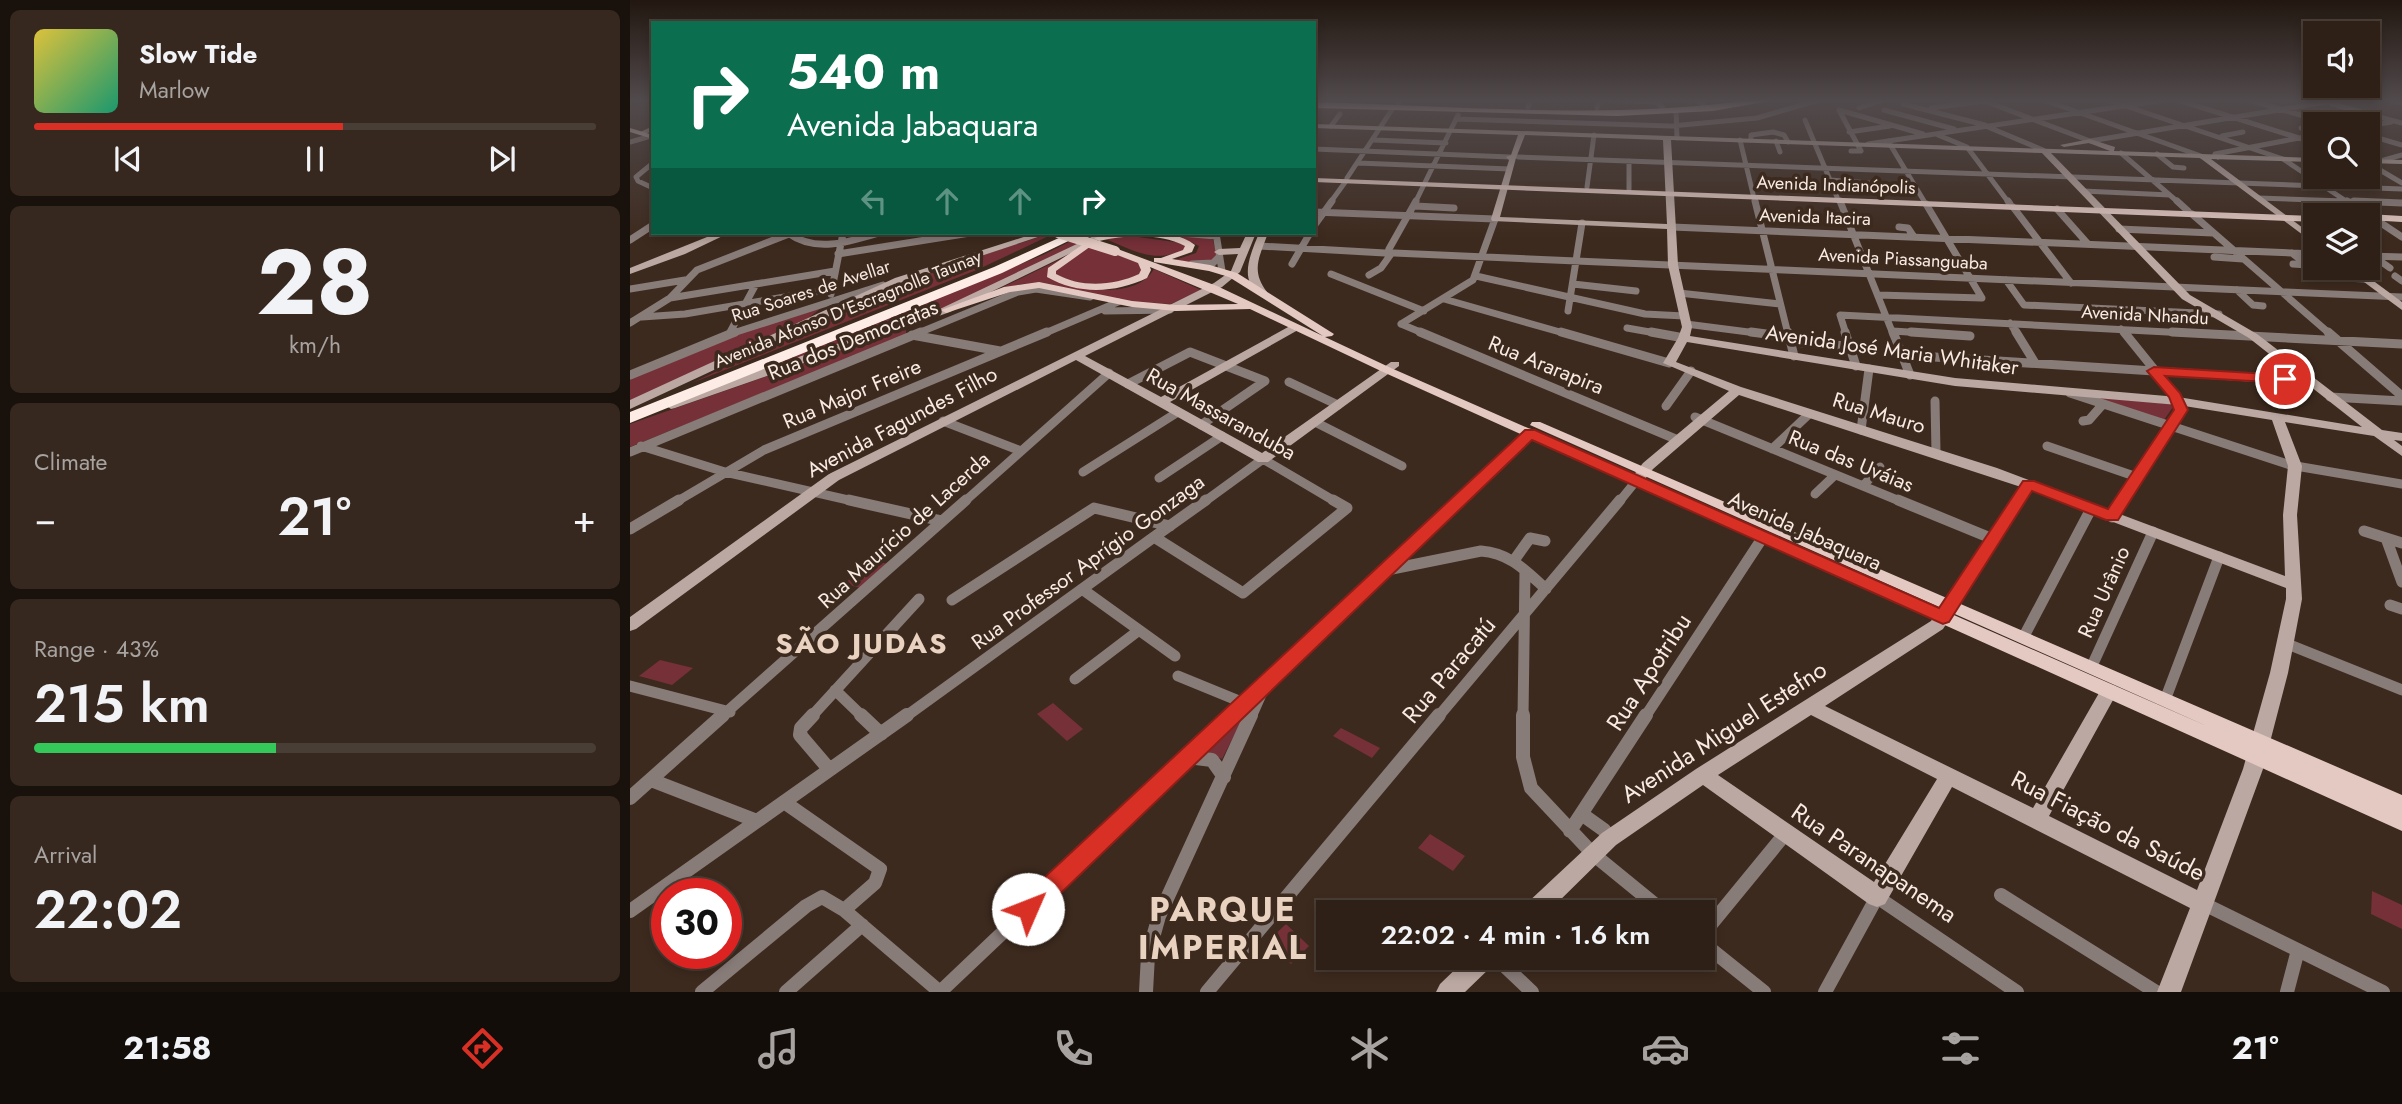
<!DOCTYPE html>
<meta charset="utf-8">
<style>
:root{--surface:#2e2016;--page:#36281f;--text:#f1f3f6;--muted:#a7a3a1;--line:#493e35;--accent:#d93025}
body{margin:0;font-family:Jost,sans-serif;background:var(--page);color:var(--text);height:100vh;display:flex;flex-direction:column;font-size:26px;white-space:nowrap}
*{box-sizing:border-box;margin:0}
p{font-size:23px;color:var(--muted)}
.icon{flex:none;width:38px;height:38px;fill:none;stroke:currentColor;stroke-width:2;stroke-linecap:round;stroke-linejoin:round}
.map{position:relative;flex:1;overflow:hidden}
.details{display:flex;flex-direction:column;gap:10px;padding:10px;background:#19120c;width:630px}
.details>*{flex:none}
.banner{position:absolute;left:21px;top:21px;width:665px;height:214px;border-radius:0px;box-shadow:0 4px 10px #0003,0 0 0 2px var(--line);background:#0b6e4f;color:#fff;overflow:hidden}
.tools{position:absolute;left:1673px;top:21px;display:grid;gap:14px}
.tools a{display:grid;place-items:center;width:77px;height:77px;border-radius:0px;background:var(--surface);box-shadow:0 4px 10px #0003,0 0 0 2px var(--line);font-size:35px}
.speed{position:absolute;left:21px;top:878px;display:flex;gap:14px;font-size:35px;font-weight:700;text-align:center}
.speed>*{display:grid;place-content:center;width:91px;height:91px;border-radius:50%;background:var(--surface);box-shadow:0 4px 10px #0003,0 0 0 2px var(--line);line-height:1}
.speed .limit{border:10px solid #d22;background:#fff;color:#111}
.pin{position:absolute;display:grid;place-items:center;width:60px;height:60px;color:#fff;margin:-30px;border:4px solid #fff;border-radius:50%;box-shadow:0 2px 7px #0007}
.me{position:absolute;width:77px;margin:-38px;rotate:46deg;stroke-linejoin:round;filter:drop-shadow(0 0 5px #0008)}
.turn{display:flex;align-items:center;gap:24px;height:147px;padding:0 21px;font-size:32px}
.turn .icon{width:91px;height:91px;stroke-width:2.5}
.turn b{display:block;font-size:49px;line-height:60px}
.lanes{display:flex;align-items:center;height:66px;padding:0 21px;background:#0003;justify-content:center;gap:35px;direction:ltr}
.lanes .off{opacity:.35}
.big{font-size:52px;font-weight:600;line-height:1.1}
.details .tile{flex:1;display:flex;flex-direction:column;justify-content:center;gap:10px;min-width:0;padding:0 24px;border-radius:10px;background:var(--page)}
.details .dial{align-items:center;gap:0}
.dial b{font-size:91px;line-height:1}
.song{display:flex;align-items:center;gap:21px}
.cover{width:84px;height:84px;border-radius:10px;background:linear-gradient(135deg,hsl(50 70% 55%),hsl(160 70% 35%))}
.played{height:7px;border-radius:4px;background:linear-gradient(90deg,var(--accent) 55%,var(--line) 55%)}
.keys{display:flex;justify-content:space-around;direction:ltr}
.heat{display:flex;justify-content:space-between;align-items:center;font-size:38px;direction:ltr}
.charge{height:10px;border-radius:5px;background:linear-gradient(90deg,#34c759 43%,var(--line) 0)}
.trip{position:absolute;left:686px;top:900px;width:399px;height:70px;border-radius:0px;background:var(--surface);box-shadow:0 4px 10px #0003,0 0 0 2px var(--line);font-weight:600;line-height:70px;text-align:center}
.menu{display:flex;height:112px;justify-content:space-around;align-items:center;background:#120d09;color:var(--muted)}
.menu .icon{width:49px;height:49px}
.menu .selected{color:var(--accent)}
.menu b{font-size:32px;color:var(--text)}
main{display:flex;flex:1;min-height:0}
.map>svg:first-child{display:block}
.green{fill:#763038}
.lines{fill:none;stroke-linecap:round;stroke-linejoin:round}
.street-far4{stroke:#887c79;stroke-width:5}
.street-far3{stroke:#887c79;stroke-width:7}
.street-far2{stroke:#887c79;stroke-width:9}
.street-far1{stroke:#887c79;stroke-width:11}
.street{stroke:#887c79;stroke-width:14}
.secondary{fill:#bba8a2;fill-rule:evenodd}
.primary{fill:#e3c9c2;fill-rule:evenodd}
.highway{fill:#fdebe6;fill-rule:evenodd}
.rail-casing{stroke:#a7988e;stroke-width:3.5}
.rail{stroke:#3d2a1e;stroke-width:2;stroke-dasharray:4.5;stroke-linecap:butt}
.primary-bridge{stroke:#e3c9c2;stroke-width:10}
.route{fill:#d93025;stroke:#8d1f18;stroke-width:2}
.labels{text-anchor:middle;stroke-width:7;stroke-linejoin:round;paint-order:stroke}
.far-street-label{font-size:18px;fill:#f8ebe3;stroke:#3d2a1e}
.street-label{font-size:21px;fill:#f8ebe3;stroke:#3d2a1e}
.near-street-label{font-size:24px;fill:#f8ebe3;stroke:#3d2a1e}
.district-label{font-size:28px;font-weight:bold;letter-spacing:2px;fill:#ead2c1;stroke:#3d2a1e}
.near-district-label{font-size:33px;font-weight:bold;letter-spacing:2px;fill:#ead2c1;stroke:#3d2a1e}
</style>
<main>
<section class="details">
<div class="tile">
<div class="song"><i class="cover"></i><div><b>Slow Tide</b><p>Marlow</p></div></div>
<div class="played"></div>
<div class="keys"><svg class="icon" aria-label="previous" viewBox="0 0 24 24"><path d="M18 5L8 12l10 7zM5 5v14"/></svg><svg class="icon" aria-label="pause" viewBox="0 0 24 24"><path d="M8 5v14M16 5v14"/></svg><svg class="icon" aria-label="next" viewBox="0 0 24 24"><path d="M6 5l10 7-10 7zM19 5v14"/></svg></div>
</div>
<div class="tile dial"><b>28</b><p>km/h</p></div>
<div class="tile"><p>Climate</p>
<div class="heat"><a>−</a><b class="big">21°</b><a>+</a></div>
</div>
<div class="tile"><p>Range · 43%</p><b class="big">215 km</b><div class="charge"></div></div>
<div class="tile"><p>Arrival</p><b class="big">22:02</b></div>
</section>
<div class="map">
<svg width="1772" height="992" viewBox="0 0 1772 992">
<rect width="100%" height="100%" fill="#3d2a1e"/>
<path class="green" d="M421 233H425L349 269 62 383 283 278Z
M503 233C528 233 560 229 583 240L587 256 579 264 545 260 566 253 569 246 556 240Z
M501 236 552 243 558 248C524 265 506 251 473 238Z
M445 239 455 243 296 316 90 386 413 255Z
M461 246 511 263 515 269C493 291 452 288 425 274V270Z
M433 258 419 278 422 279C450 289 505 301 524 269L571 290 541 304 502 303 410 283 391 284 363 292Z
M191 308 176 320 0 403V377L89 339Z
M273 329 276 330V335L0 447V424Z
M1462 397 1540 404 1543 407 1534 420Z
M242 560 258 564 231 588 214 584Z
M30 660 63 668 42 685 9 676Z
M623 699 592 759 572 750Z
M423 703 453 729 437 741 407 714Z
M711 728 750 748 742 758 703 736Z
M800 834 835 856 823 871 788 848Z
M1742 891 1772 905V929L1741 914Z
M656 924 679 946 661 964 637 942Z"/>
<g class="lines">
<path class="street-far4" d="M980 100 1026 102 1033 108
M1066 100 1074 105
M1352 100 1460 141 1709 100
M1414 100 1571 156
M1478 100 1653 159 1719 203
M1548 100 1685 143
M1619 100 1701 124
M1760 100 1772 103
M768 103 770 100
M1273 104 1355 125
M1702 104 1772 123
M898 107 901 100
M967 108 969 100
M1229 108 1252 100
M1301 108 1355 101
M1209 110 1293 134
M1209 110 1231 151H1221
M1254 110 1324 129
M1046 111 1047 138
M826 119 1041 126 1127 118 1189 100
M1175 120 1207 197
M701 126 710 114
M1738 126 1761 122
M1358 127 1413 150
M1677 127 1671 128 1685 132
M1219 132 1260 126
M1308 135 1337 147 1379 203
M1738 135 1772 145
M1592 136 1613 132
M744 140 816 143
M1110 140 1123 194
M1121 140V135L1143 132 1154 135 1158 142
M1146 141 1150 152
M1258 141 1294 201
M0 142 21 136
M1238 144 1534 100
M684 149 880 157
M1491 153 1549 203
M1527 154 1543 167 1554 168
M888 157 1772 189
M1588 157 1585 154 1685 135
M999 161V189
M1747 162 1772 155
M23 163 6 177 8 181 23 188
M728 163 880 169
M1738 163 1772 183
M717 178 763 108
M1200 180 1239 183
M957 187 964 135
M1453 191 1540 195
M1124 197 1126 203
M1628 198 1772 203
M1209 200 1210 203
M700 203 716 181
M785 203 828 115"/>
<path class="street-far3" d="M1125 201 1158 334
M1210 201 1263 334
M1378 201 1380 204
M1547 201 1558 211
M1717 201 1742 218
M1724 201 1772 203
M785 206 824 208
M1383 207 1441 283
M1427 209 1458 244
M684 212 865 219 843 280 771 324
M1562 214 1700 334
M1748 221 1772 237
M684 226 702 201
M1042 227 1685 254
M1269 227 1278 228 1284 237
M1489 229 1583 233
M158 233C185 253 219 242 249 233
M551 233 586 236
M586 233 592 271
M0 240 23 225
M629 246 755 253
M759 249 786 201
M764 253 1772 297
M1662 253 1677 265 1663 264
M208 254 340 233
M1738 256 1772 257
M1743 256 1760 268
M1584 257 1613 259
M562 264 583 263 589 257
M662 264 680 233
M701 274 794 311
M739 275 751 268 761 254
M846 276 1015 314 1054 316
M1765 276 1772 281
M1695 277 1735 279
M1376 280 1394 305 1589 314
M943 284 1006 291
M0 289 55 280
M1607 290 1623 305 1633 306
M1049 293 1150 304
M201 294 213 233
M1248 295 1352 298 1296 204
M40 298 205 271
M814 299 937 334
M475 311 540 310
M938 311 952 223
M12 317 55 314 202 289
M0 323 40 298 67 270 159 234
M1380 323 1387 334
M771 324 795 334
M1056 324 1134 334
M997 328 1031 334
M1491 329 1495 334
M1263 331 1308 334
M99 334 126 284
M100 334 253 285
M286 334 388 292 406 289 460 297
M413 334 488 302
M1216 334 1210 315 1576 334"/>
<path class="street-far2" d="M790 332 1048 440
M931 332 1039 363
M1021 332 1054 338
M1121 332 1159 337
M1158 332 1164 356
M1215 332 1226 366
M1263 332 1280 375
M1281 332 1340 336
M1386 332 1405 363
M1542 332 1772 344
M1698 332 1772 396
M282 335 370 351
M1160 342 1218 346
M1273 355 1680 381
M0 375 105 332
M659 382 708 405
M498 384 560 352 635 381 571 425
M1440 393 1660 465 1772 484
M1700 397 1772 401
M1305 401 1306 452
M1036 406 1061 371
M1065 417 1272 502
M313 421 391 451
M1453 421 1459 420 1473 404
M685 422 772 466
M1231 430 1239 369
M11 446 95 472 227 502
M1417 446 1507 477
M1142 449 1179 414
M0 452 291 332
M453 472 548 412
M529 478 592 436
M1233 486 1250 467
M1185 494 1205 475
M46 502 134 450 417 332
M334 502 479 373
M574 502 633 459 706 502
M827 502 900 433
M989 502 1006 481
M1492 502 1551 410 1544 394 1494 332"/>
<path class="street-far1" d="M219 500 312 521
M1268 500 1363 539
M1482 517 1493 500
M0 529 49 500
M1734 531 1772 543
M524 537 613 593 717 508 703 500
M524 537 576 500
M1756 538 1772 582
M885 559 900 538 915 541
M757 570 851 551C880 553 896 571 916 589
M452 589 545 656
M322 600 464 508 540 526
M1760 605 1772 609
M1393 638 1461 509
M233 642 248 644
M1655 643 1772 690
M1461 668 1523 532
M548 676 614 703
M445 679 508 631
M0 686 100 712
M205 690 233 717
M1535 700 1589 557
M91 717 336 500
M181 717 289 599
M275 717 524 537
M600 717 829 500
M621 717 633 690
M808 717 990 500
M893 717 895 571
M1015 717 1133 537"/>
<path class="street" d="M183 715 171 728 170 735 199 769
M231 715 251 734
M893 715V757L901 788 963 854 1034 912
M558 757 582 760 594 777
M21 780 127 821
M0 798 93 715
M154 802 250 869 245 883 214 910
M953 815 974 830 979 839
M940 831 1016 715
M1371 895 1526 992
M1574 904 1753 992
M0 911 277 715
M1073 934 1155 834
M1073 943 1134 992
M865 957 902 992
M72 992 176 906 192 897 214 910 310 992
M156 992 232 925
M310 992 602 715
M516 992 518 955 529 916 621 715
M577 992 809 715
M1195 992 1247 897 1387 992
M1657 992 1668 950"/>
<path class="secondary" d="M684 124 1480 151 1459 143 1434 147 1430 145 1460 139 1485 147 1484 151 1685 158V162L1581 159 1685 237V244L1570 158 1421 153 1560 295 1627 334 1752 430 1772 433V441L1764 440 1772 446V456L1744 436 1655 422 1672 466 1667 515 1672 599 1658 673 1633 769 1551 992H1527L1560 908 1322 787 1255 904 1247 907 1239 904 1073 785 986 845 918 912H892L895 905 972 833 1066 769 1301 621 1391 487 1109 395 1023 469 1011 484H1001L999 481 1013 463 1099 391 1033 363 1048 338 1052 327 1038 265 1037 229 862 221 861 219 879 160 876 157 881 155 888 135 684 128ZM895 135 1033 140 1037 224 870 217 886 158ZM1041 140 1412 153 1552 299 1619 338 1732 427 1548 397 1325 378 1060 336 1062 327 1048 265ZM1057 342 1325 386 1548 405 1642 420 1658 466 1653 515 1655 576 1367 468 1111 387 1046 362ZM1402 491 1656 588V599L1640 673 1613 769 1567 890 1419 816 1488 691 1485 686 1479 684 1473 686 1403 808 1195 706 1313 629ZM1181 715 1307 779 1244 882 1088 775Z
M23 126V131L12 135 8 133Z
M1738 159 1772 160V164L1738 163Z
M87 233H99L55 254 0 274V268Z
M406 233H420L273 282 0 409V400L265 278Z
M470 233H482L320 312 45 408 41 409 35 405 37 402 312 308Z
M617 233H626L610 272 592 287 455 356 531 397 660 326H668V330L540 402 632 453 761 362H769V366L638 462H628L446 360 209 480 6 629 0 631V617L199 474 584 283 601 271 608 254 589 255 584 252 589 249 610 248Z
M629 233H638C630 256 620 270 637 292L632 295C607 282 621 253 629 233Z
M1715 268H1726L1772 302V310Z
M838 957H866L863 965 835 992H806L810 984Z"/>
<path class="primary" d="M0 128 23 135V139L0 132Z
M684 178 1685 216V222L684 182Z
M1738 214 1772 216V222L1738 220V215H1735Z
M483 233C509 233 543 228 565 245L562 252 542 259 580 265 607 273 704 334 702 336 695 337 761 368 1579 727 900 425 902 422H910L1772 795V831L753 372 620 309 546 311 502 307 409 288 380 292 316 313 311 310 374 287 409 282 502 301 546 305 608 304 520 267 521 270 517 278C486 293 448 295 417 277L418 268 461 239 464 240V244L426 271V274C451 288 483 286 509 274L511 270 508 263 482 253V249L485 248 587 286 693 336 599 277 579 271 524 262V258H531L553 250 555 246C530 233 496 235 469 241L464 238Z"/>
<path class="highway" d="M1121 100H1145L1083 111 987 116 684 108V102C829 106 977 120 1121 100Z
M440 233H455L372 273 0 423V412L364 267Z"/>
<defs>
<path id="rail" d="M439 233 488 250"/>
</defs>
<use href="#rail" class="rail-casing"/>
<use href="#rail" class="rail"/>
<path class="primary-bridge" d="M428 233 485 251"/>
</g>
<linearGradient id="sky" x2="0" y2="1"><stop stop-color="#221710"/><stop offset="0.42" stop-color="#514a4c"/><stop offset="1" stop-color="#514a4c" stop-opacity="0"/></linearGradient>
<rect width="1772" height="239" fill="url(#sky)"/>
<path class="route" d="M1524 367 1655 375 1662 379 1655 383 1535 376 1550 393 1558 410 1488 520H1476L1402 491 1319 622 1313 624 902 440 406 917 398 921 389 917 385 909 389 901 895 430H905L1309 608 1393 481H1404L1478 509 1544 410 1539 397 1517 371Z"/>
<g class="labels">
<g class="far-street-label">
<text transform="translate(1206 185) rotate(2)" y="6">Avenida Indianópolis</text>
<text transform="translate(1185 217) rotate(2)" y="6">Avenida Itacira</text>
<text transform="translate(1273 259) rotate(3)" y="6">Avenida Piassanguaba</text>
<text transform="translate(181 291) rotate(-18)" y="6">Rua Soares de Avellar</text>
<text transform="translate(218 309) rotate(-22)" y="6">Avenida Afonso D'Escragnolle Taunay</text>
<text transform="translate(1515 315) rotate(3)" y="6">Avenida Nhandu</text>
</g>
<g class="street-label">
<text transform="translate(223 340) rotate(-22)" y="7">Rua dos Democratas</text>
<text transform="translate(1262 350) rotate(8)" y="7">Avenida José Maria Whitaker</text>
<text transform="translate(916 365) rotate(22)" y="7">Rua Ararapira</text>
<text transform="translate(222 394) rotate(-23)" y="7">Rua Major Freire</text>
<text transform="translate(1249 413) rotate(17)" y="7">Rua Mauro</text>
<text transform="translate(591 414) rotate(29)" y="7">Rua Massaranduba</text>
<text transform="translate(272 422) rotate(-28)" y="7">Avenida Fagundes Filho</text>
<text transform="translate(1221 461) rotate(22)" y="7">Rua das Uváias</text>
<text transform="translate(274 530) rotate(-42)" y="7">Rua Maurício de Lacerda</text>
<text transform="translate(1175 531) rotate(24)" y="7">Avenida Jabaquara</text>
<text transform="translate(458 562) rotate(-36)" y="7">Rua Professor Aprígio Gonzaga</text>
<text transform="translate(1474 592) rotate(-66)" y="7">Rua Urânio</text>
</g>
<g class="near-street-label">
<text transform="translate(819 670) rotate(-50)" y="8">Rua Paracatú</text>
<text transform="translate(1019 672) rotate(-57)" y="8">Rua Apotribu</text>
<text transform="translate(1094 732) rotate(-33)" y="8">Avenida Miguel Estefno</text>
<text transform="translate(1478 826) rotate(27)" y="8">Rua Fiação da Saúde</text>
<text transform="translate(1244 863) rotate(34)" y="8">Rua Paranapanema</text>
</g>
<g class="district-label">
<text x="232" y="653">SÃO JUDAS</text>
</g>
<g class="near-district-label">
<text x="593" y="921">PARQUE<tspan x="593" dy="38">IMPERIAL</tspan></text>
</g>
</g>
</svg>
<div class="tools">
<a><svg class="icon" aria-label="sound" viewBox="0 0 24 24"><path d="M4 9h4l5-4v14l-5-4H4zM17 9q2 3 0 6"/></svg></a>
<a><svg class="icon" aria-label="search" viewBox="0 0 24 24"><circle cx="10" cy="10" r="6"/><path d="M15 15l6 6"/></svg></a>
<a><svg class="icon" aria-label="layers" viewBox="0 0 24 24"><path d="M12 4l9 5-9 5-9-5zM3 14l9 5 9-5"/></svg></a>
</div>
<div class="speed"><div class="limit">30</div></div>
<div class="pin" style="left:1655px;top:379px;background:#d93025"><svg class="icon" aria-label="arrive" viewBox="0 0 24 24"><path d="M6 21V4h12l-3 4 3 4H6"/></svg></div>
<svg class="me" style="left:398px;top:909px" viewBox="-20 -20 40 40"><circle r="19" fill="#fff"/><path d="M0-13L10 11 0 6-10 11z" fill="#d93025"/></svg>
<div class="trip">22:02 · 4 min · 1.6 km</div>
<div class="banner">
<div class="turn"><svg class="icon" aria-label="right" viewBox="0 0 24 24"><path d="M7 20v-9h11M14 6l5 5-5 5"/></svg><div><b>540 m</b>Avenida Jabaquara</div></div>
<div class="lanes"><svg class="icon off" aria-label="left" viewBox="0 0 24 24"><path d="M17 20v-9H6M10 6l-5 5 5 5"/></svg><svg class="icon off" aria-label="ahead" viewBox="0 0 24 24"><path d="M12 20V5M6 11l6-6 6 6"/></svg><svg class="icon off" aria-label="ahead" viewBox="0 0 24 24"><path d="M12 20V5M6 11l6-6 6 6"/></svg><svg class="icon" aria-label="right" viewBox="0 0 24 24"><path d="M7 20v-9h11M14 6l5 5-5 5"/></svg></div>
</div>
</div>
</main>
<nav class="menu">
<b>21:58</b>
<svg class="icon selected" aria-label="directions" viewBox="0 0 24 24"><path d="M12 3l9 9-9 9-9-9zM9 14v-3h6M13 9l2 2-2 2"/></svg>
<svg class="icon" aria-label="music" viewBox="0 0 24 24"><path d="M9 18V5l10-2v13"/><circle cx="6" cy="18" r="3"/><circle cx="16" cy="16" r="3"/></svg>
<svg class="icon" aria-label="phone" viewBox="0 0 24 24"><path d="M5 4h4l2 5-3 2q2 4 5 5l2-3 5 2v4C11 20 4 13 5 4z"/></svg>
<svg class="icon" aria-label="climate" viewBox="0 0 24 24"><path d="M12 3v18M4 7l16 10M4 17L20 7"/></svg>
<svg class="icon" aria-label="car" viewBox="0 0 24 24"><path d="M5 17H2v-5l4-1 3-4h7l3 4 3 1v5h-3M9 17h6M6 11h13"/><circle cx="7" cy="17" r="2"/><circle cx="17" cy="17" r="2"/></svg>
<svg class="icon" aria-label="filters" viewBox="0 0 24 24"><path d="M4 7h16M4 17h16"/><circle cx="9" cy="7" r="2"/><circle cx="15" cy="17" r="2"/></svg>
<b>21°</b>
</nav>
